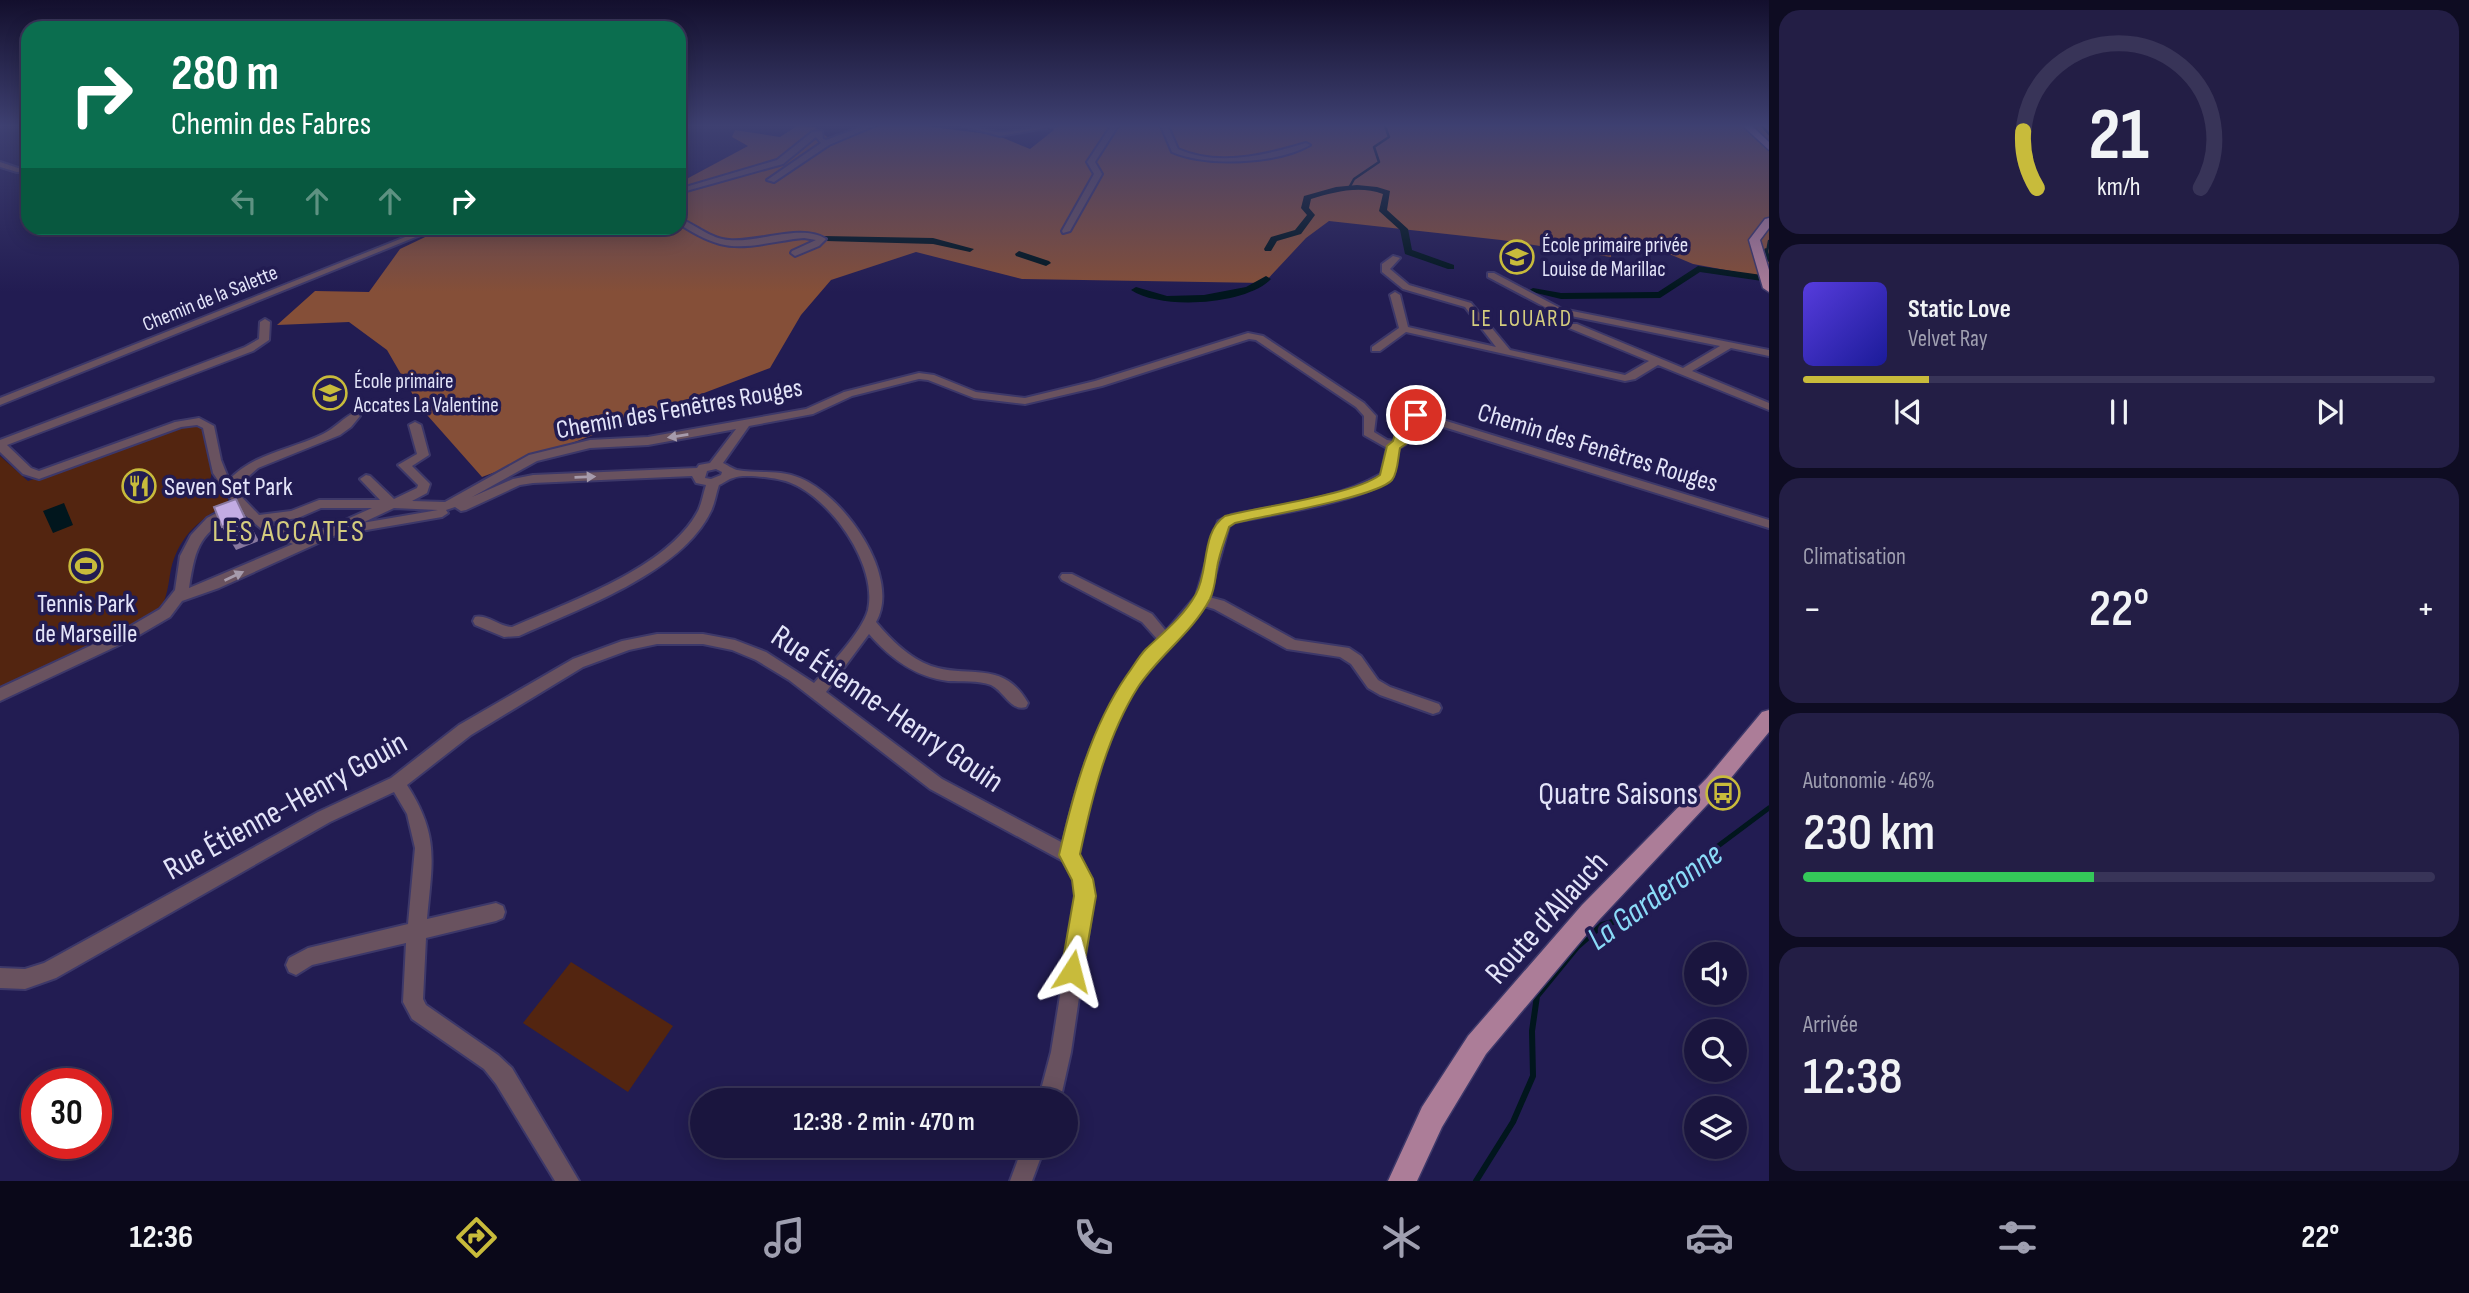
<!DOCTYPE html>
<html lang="fr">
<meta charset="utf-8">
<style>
:root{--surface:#1a153e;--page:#231e45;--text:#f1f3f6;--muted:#9f9fb0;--line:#383458;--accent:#c8bb3b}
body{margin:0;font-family:"Sofia Sans Condensed",sans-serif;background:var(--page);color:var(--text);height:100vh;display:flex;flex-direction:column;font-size:26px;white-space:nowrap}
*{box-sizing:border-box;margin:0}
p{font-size:23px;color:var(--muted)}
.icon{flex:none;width:38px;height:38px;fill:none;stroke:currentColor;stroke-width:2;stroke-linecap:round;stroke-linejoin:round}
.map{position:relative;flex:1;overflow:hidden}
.sheet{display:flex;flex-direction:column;gap:10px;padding:10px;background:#0e0c22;width:700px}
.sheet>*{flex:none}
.guide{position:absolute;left:21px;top:21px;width:665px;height:214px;border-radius:21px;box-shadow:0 4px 18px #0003,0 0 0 2px var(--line);background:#0b6e4f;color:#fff;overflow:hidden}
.fabs{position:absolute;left:1684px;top:942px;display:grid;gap:14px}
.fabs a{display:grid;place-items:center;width:63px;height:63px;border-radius:50%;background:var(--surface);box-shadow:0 4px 18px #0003,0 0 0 2px var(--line);font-size:35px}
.speed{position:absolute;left:21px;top:1068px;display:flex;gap:14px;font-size:35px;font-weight:700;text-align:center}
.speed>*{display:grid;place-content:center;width:91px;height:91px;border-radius:50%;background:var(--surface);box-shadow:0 4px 18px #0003,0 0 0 2px var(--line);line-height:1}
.speed .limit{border:10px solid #d22;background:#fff;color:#111}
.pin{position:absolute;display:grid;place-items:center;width:60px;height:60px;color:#fff;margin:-30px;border:4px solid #fff;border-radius:50%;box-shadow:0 2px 7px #0007}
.me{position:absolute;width:77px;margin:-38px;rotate:9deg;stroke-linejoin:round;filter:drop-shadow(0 0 5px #0008)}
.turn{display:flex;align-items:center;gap:24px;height:147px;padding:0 35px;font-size:32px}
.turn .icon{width:91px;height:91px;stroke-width:2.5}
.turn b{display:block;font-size:49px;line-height:60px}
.lanes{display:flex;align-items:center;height:66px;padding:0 35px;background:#0003;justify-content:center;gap:35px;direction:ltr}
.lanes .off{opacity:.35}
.big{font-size:52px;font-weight:600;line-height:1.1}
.sheet .card{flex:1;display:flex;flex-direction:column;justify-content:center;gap:10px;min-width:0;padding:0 24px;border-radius:21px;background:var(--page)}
.sheet .dial{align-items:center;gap:0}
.dial svg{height:182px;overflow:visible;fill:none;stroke:var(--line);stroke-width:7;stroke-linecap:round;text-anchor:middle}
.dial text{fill:var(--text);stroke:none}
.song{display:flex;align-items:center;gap:21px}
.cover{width:84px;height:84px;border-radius:10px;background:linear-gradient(135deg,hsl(250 70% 55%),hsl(240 70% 35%))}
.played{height:7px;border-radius:4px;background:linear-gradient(90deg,var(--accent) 20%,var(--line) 20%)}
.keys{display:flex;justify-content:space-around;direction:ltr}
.heat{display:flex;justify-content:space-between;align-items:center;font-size:38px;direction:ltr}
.charge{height:10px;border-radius:5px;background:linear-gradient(90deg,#34c759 46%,var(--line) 0)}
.trip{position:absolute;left:690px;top:1088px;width:388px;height:70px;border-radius:35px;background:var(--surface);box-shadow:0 4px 18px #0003,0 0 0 2px var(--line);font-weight:600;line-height:70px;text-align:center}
.menu{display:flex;height:112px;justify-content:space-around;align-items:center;background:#0a0819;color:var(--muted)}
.menu .icon{width:49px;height:49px}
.menu .on{color:var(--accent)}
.menu b{font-size:32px;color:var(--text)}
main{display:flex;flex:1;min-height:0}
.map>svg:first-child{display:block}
.green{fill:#532510}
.forest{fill:#854f38}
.water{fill:#01161d}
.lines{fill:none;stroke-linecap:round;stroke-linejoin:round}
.stream-far3{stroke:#01161d;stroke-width:2.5}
.stream-far2{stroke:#01161d;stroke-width:3.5}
.stream-far1{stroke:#01161d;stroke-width:5}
.stream{stroke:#01161d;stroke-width:6}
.canal{fill:#01161d;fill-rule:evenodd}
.minor-casing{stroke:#3d3869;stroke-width:4}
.major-casing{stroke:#3d3869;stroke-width:3}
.minor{fill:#69525f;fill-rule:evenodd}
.major{fill:#ac7d98;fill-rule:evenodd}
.shaded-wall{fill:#88789f}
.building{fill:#c2ace3;stroke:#88789f;stroke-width:2}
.oneway{fill:#a69bac}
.route{fill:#c8bb3b;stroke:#827a26;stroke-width:2}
.labels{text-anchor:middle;stroke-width:7;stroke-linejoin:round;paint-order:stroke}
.far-poi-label{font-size:21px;fill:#e3e4f9;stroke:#221c52;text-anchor:start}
.far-street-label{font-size:21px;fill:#e3e4f9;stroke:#221c52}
.far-neighbourhood-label{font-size:23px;letter-spacing:2px;fill:#d4cc7e;stroke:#221c52}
.street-label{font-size:26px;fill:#e3e4f9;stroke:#221c52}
.poi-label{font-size:26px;fill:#e3e4f9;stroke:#221c52;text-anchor:start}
.quarter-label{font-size:30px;letter-spacing:2px;fill:#d4cc7e;stroke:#221c52}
.near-street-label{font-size:32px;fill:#e3e4f9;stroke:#221c52}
.near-poi-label{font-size:32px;fill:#e3e4f9;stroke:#221c52;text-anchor:end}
.near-water-label{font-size:33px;font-style:italic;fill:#8adbf8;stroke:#221c52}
</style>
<main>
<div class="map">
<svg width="1769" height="1181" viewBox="0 0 1769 1181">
<rect width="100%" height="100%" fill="#221c52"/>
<path class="green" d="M192 425 203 428C207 436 215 472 210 479 208 482 205 484 203 488L206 492 221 490 228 495V503C199 520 179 536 171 569 169 579 168 592 164 601 152 625 30 674 0 688V456L28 481Z
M571 962 673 1026 628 1092 523 1023Z"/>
<path class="forest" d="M797 126 814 127 830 139 881 126H924L996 135 1030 149 1054 130 1050 126H1769V278L1693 264 1636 240 1611 249V257L1501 240 1329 221 1306 238 1264 283 1022 279 916 252 831 280 801 315 770 368 482 477 420 407 387 350 349 322 277 325 315 291 369 292 400 249 444 228H679V183L748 146 732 137 735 130 780 137Z"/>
<path class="water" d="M64 503 73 525 53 533 43 511Z"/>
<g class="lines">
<path class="stream-far3" d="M1762 126 1769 134
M1349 188 1354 179 1379 162 1374 147 1389 137 1385 126
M1767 252 1769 241"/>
<path class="stream-far2" d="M1766 250 1769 260"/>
<path class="stream-far1" d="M1698 861 1769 808"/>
<path class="stream" d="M1476 1181 1513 1122 1533 1076 1532 1031 1537 996 1577 947 1602 925 1627 918 1644 908 1701 860"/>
<path class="canal" d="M1357 185 1377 187 1390 191 1387 210 1408 229 1412 250 1454 265V269H1448L1405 254 1400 230 1379 211 1383 194C1359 185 1334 192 1311 199L1309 208 1315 215 1301 234 1277 241 1271 251H1265L1264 249 1271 237 1295 230 1307 215 1301 208 1304 196 1336 187Z
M823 236 933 238 974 249 970 252 933 244 826 241 823 240Z
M1019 251 1049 261 1051 263 1046 266 1016 256 1015 254Z
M1698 266 1769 276V282L1700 272 1660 298 1561 299 1528 291 1533 288 1561 293 1658 292Z
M1266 276 1271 279 1269 281C1242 305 1161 310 1131 290L1136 287 1167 296 1204 295 1246 287Z"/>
<defs>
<path id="minor" d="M864 126H874L829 145 774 182 767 180 821 143 816 137 783 164 679 193V189L777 160 812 132 822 131 823 139 826 140Z
M963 126C976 126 988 132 1001 132 1019 132 1038 126 1056 126L1000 136Z
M1111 126H1118L1095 162 1102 174 1070 231 1063 233 1062 231 1094 174 1087 162Z
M1161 126H1168L1178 149C1218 167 1266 155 1306 143L1310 145C1277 164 1207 167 1172 152Z
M0 162 18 168 28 167V171L17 172 0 167Z
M679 218C696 225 711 239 729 240 758 243 802 223 826 239L819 246 795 256 791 253 792 251 816 240 804 238C777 240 746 251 720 244 705 240 692 232 679 224Z
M428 228H438L0 405V398Z
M1393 256 1400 258 1390 269 1409 285 1471 303 1510 350 1625 375 1649 361 1569 328V324H1577L1683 368 1720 346 1556 313 1488 277V273H1494L1562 309 1769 350V356L1731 348 1692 371 1769 403V410L1658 365 1635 379 1625 381 1406 332 1380 351H1372V347L1399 328 1390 295 1395 292 1400 295 1408 327 1496 347 1465 307 1403 289 1382 272V264Z
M265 319 270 322 269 340 253 351 7 445 31 468 39 471 175 422 199 418 214 426 221 460 229 480C254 453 291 450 323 434 334 429 344 417 354 413L360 416 351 427 340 435 258 468 234 489 259 515 291 511 319 500H380L360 479 366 475 370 476 394 499 417 488 418 485 398 465 417 454 409 425 415 422 421 425 429 455 412 466 430 484 427 493 412 501 445 502 529 455 590 440 648 437 806 409 844 392 919 373 934 375 976 392 1025 398 1095 381 1248 333 1263 336 1364 403 1376 416 1374 432 1387 440 1395 441 1402 418 1417 412 1769 520V528L1418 419 1411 422 1406 444 1399 448 1393 476C1367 502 1273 514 1235 522L1229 526 1209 597 1224 601 1295 640 1349 648 1361 656 1378 680 1390 687 1439 704 1441 708 1439 712 1433 714 1380 695 1368 688 1351 664 1340 657 1287 649 1214 609 1204 606C1186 631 1164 650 1145 674 1107 725 1091 793 1078 854L1092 879 1094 896 1071 1052 1060 1101H1038L1051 1052 1076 896 1074 880 1063 861 930 789 789 680 756 660 732 650 703 644H657L629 650 583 667 471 735 407 785C440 836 432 862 427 919L496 903 503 906 505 912 503 918 496 921 426 938 423 999 426 1005 498 1055 512 1068 579 1181H555L496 1084 484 1069 412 1019 403 1002 406 943 312 965 296 975 289 972 286 965 289 958 308 948 408 924 415 848 407 814 394 792 330 822 56 978 25 989 0 988V968L25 969 44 963 318 812 391 778 459 725 573 659 622 641 657 634H703L735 640 766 652 814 683C830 665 862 632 868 610 878 565 831 499 791 483 780 478 743 473 733 478 728 479 724 483 719 485 716 493 715 503 711 511 682 573 578 609 519 636L504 637 475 625 473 621 475 617C488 614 499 627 512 627 569 602 668 568 698 511 702 503 703 494 706 485L696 483 692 476 533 483 520 485 466 510 461 511 455 507 446 510 448 513 442 517 355 532 349 529 219 588 182 601 170 617 134 638 0 701V688L124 630 160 609 175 590 180 556 191 535 207 518 234 504 213 473 203 428 197 425 181 427 39 479 23 474 0 452V440L245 347 259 339 260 322ZM1249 339 1256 340 1356 407 1364 416V435L1387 448 1381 474C1336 500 1281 505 1231 515L1218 521 1196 596 1166 631 1152 614 1072 574H1062L1060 577 1062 580 1142 622 1158 640C1105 695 1079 770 1063 843L942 779 826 692 869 634C890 658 915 677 948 681 962 682 978 680 991 685 1004 691 1011 712 1026 707L1028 703C1003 659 969 679 931 666 909 658 891 640 876 622 902 576 843 495 800 478 779 469 758 474 737 470 733 469 727 465 723 463L749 426 813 414 852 396 919 379 928 380 974 398 1025 404 1102 386ZM736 429 710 463 699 465 697 468 533 475 513 479 472 497 537 461 590 448 648 445ZM716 469 722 472 721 475 711 479 705 478 707 471ZM321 508H372L305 538 285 531 269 522 298 518ZM394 508 438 510 362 523ZM240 511 264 531 293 544 189 588C196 543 200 534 240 511Z
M1023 1146H1045L1032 1181H1010Z"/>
<path id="major" d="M1743 126H1752L1769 142V150Z
M1769 218V228L1760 240 1769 270V292L1763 288 1749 240 1765 219Z
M1769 710V732L1721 790 1598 921 1486 1054 1442 1127 1417 1181H1388L1422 1107 1468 1036 1582 905 1707 778 1762 712Z"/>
</defs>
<use href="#minor" class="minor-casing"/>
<use href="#major" class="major-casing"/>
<use href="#minor" class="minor"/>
<use href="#major" class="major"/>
</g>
<path class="shaded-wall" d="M236 499 259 541 236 550 222 527Z"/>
<path class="building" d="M236 499 245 518 222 527 214 507Z"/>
<defs><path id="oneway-solid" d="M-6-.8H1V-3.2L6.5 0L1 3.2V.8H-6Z" transform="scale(1.75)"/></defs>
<g class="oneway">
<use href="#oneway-solid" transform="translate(678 436) rotate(171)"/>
<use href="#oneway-solid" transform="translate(585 477) rotate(-2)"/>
<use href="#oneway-solid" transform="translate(234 576) rotate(-25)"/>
</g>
<linearGradient id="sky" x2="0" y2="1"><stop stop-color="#130f2d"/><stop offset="0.43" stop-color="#3e4071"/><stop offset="1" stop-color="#3e4071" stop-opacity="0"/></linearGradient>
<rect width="1769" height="292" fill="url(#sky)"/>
<path class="route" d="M1416 411 1423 415 1412 422 1406 444 1400 448C1398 457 1398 473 1392 480 1377 497 1263 516 1235 523L1229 527C1225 540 1219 554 1217 568 1215 580 1215 588 1210 599 1192 633 1159 655 1138 687 1107 736 1092 797 1080 854L1093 879 1096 896 1083 971 1080 979 1072 982 1064 979 1061 971 1074 896 1072 880 1059 855C1073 794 1091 727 1127 675 1133 667 1139 656 1146 649 1164 632 1184 616 1196 594 1209 571 1201 532 1225 516 1263 506 1353 495 1380 475L1387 446 1393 441 1399 420Z"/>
<defs>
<symbol id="school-ring" viewBox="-11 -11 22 22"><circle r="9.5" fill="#221c52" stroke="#c8bb3b" stroke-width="1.5"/><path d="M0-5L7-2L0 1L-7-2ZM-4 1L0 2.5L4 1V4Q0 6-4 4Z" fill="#c8bb3b"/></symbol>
<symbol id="restaurant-ring" viewBox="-11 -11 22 22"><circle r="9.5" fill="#221c52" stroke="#c8bb3b" stroke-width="1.5"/><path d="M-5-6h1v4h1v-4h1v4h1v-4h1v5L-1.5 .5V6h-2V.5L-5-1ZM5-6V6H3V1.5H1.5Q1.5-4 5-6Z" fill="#c8bb3b"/></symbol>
<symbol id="stadium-ring" viewBox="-11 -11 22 22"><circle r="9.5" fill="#221c52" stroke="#c8bb3b" stroke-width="1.5"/><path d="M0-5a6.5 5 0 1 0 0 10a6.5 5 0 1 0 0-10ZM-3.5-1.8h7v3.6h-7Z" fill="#c8bb3b"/></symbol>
<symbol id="bus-ring" viewBox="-11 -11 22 22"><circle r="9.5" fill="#221c52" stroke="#c8bb3b" stroke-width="1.5"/><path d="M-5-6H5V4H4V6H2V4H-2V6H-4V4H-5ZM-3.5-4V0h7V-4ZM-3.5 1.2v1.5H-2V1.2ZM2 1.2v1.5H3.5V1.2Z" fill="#c8bb3b"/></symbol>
</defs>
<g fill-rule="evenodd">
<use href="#school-ring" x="1498" y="238" width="38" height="38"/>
<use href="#school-ring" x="311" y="374" width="38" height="38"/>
<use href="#restaurant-ring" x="120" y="467" width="38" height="38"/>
<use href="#stadium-ring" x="67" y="547" width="38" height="38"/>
<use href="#bus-ring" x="1704" y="774" width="38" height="38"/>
</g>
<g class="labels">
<g class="far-poi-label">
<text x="1542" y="252">École primaire privée<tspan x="1542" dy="24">Louise de Marillac</tspan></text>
<text x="354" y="388">École primaire<tspan x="354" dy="24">Accates La Valentine</tspan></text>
</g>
<g class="far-street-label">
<text transform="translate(210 298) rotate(-22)" y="7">Chemin de la Salette</text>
</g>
<g class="far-neighbourhood-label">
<text x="1522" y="326">LE LOUARD</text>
</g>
<g class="street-label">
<text transform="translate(679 408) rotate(-10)" y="9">Chemin des Fenêtres Rouges</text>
<text transform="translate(1598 447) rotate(17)" y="9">Chemin des Fenêtres Rouges</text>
</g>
<g class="poi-label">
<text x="164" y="495">Seven Set Park</text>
<text x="86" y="612" text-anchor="middle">Tennis Park<tspan x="86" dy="30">de Marseille</tspan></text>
</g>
<g class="quarter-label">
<text x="289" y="541">LES ACCATES</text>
</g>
<g class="near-street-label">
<text transform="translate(888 708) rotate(34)" y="11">Rue Étienne-Henry Gouin</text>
<text transform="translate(285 805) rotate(-29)" y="11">Rue Étienne-Henry Gouin</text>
<text transform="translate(1546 917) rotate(-48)" y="11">Route d'Allauch</text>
</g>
<g class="near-poi-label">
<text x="1698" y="804">Quatre Saisons</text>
</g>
<g class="near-water-label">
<text transform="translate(1654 895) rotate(-36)" y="12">La Garderonne</text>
</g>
</g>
</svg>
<div class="fabs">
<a><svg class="icon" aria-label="sound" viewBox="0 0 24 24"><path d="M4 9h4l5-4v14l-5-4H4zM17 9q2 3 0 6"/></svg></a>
<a><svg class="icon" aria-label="search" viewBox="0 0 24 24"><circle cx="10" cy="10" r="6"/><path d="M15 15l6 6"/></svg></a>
<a><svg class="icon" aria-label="layers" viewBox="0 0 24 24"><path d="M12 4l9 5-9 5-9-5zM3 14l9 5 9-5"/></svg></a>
</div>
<div class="speed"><div class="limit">30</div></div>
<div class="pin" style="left:1416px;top:415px;background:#d93025"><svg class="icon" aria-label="arrive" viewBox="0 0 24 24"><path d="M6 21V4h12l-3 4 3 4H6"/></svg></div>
<svg class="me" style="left:1072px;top:971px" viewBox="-20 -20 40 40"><path d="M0-17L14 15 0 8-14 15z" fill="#c8bb3b" stroke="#fff" stroke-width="4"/></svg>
<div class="trip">12:38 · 2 min · 470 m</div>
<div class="guide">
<div class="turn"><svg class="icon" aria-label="right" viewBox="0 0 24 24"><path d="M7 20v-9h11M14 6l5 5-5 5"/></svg><div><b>280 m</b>Chemin des Fabres</div></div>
<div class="lanes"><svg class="icon off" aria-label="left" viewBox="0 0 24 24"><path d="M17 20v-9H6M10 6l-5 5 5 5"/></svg><svg class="icon off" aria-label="ahead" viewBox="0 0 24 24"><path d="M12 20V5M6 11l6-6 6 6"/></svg><svg class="icon off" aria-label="ahead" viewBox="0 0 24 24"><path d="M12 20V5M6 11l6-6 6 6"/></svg><svg class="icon" aria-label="right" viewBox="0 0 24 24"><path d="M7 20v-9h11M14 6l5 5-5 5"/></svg></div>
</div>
</div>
<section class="sheet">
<div class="card dial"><svg viewBox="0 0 100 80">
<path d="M14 69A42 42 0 1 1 86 69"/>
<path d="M14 69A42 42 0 0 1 8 44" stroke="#c8bb3b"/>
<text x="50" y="56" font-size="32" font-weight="700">21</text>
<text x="50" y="72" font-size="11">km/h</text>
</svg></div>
<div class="card">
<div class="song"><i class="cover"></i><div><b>Static Love</b><p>Velvet Ray</p></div></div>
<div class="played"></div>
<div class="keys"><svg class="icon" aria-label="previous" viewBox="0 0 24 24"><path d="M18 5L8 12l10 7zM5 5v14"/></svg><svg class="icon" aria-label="pause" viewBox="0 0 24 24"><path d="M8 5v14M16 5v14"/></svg><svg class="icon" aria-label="next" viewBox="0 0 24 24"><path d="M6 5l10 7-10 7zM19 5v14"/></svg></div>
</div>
<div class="card"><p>Climatisation</p>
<div class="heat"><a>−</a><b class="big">22°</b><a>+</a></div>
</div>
<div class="card"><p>Autonomie · 46%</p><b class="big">230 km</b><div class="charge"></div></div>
<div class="card"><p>Arrivée</p><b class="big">12:38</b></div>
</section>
</main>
<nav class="menu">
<b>12:36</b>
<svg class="icon on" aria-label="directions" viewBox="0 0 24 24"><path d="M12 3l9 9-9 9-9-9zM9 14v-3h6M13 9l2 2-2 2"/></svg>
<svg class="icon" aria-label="music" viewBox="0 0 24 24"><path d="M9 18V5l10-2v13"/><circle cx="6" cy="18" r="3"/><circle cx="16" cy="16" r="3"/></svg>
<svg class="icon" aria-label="phone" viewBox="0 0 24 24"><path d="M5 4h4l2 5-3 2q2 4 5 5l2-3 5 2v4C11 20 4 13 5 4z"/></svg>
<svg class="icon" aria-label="climate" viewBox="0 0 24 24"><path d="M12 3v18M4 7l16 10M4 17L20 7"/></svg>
<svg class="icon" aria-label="car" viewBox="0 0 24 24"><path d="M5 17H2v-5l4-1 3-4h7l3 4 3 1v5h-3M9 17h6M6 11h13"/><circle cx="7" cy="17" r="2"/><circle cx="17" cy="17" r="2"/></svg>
<svg class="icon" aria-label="filters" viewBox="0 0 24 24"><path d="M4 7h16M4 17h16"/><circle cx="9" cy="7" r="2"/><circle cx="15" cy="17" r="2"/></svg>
<b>22°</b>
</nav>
